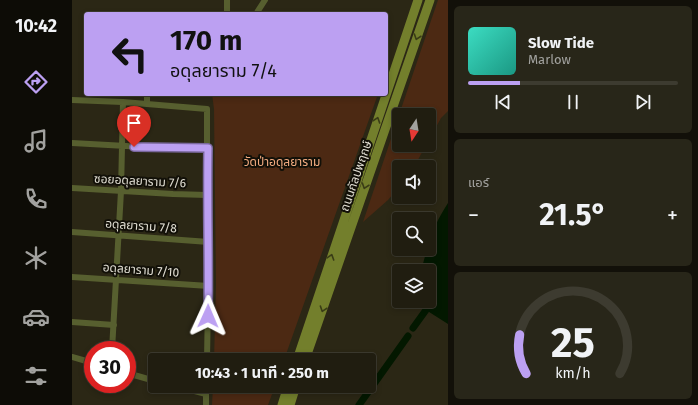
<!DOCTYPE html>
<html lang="th">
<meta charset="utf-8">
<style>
:root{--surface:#201d10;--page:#282619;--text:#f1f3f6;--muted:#a2a29f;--line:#3d3b30;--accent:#bca0f2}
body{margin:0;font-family:"Fira Sans","Noto Sans Thai",sans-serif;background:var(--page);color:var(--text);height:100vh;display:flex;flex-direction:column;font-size:15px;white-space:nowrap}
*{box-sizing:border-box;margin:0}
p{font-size:13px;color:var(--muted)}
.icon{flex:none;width:22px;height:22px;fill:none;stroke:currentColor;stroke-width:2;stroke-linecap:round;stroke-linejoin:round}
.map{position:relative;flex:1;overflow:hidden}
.sheet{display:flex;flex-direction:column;gap:6px;padding:6px;background:#121009;width:250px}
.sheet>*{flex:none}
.guide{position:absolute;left:12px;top:12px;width:304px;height:84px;border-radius:4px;box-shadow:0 2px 6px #0003,0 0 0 1px var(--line);background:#bca0f2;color:#111;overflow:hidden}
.needle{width:26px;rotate:192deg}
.buttons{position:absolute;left:320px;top:108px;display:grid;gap:8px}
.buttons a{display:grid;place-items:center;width:44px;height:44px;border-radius:4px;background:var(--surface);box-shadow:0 2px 6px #0003,0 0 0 1px var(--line);font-size:20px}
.speed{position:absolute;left:12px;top:341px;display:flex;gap:8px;font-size:20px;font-weight:700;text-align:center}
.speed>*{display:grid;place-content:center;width:52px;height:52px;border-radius:50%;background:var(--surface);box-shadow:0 2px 6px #0003,0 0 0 1px var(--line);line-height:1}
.speed .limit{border:6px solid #d22;background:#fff;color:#111}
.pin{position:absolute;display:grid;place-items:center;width:34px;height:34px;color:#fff;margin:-41px -17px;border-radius:50% 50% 50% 0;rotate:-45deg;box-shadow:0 0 4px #0007}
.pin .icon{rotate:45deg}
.me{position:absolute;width:44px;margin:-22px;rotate:1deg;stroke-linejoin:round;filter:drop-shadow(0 0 3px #0008)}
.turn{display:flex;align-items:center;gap:14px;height:84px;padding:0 20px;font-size:18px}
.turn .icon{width:52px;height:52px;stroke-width:2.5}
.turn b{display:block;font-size:28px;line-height:34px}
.big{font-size:30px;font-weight:700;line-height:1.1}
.sheet .card{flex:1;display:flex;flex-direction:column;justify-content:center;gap:6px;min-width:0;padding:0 14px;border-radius:6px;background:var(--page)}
.sheet .dial{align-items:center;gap:0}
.dial svg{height:104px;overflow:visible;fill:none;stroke:var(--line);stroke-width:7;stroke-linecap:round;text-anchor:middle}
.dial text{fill:var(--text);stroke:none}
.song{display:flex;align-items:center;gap:12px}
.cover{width:48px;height:48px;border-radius:6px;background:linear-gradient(135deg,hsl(170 70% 55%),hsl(170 70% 35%))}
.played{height:4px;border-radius:2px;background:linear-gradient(90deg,var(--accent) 25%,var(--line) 25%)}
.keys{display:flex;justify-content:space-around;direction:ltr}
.heat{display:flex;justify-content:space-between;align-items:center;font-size:22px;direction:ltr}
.trip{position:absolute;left:76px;top:353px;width:228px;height:40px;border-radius:4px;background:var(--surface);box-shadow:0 2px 6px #0003,0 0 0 1px var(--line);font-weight:700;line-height:40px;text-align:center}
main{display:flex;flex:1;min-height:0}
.menu{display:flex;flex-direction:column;width:72px;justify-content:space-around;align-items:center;background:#0d0c06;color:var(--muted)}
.menu .icon{width:28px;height:28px}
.menu .active{color:var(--accent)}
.menu b{font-size:18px;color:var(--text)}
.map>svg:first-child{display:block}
.green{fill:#4c2913}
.water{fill:#031800}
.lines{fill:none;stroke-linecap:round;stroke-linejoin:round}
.canal{stroke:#031800;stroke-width:7}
.minor{stroke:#575f2f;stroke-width:6}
.secondary{stroke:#737f2c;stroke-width:9}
.oneway{stroke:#393c16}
.route-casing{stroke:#7a689d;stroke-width:10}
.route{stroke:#bca0f2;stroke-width:7}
.labels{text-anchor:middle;stroke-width:4;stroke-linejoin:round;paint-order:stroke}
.park-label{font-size:12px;fill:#f4ac81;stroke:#121008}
.street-label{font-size:12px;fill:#e1ded3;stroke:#121008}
</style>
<main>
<nav class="menu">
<b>10:42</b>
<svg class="icon active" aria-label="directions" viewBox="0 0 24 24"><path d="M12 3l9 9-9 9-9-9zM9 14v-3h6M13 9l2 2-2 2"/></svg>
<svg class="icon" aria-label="music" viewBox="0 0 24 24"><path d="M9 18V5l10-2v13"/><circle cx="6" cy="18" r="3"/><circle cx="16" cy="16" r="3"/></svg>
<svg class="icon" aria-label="phone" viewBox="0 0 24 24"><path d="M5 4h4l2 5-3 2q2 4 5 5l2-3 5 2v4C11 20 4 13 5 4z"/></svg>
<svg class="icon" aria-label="climate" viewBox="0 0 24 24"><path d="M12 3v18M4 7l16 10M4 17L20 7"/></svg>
<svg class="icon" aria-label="car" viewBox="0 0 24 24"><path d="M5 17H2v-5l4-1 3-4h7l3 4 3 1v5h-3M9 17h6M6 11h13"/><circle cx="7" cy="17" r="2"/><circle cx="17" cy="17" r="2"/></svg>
<svg class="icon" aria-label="filters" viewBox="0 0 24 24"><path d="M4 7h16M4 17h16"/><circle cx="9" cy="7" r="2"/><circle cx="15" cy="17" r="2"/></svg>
</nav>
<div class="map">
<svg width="376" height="405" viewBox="0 0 376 405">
<rect width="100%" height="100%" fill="#2b2715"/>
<path class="green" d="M366 0H376V111L369 118 357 140V115H327Z
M140 94H306L212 360H142L144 285 142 109Z
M327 115V145H354L342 167H327V187L316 200 291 222Z
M141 386H203L196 405H140Z"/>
<path class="water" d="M376 203V324L354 310 349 301H357V271H349L355 249H357C357 234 368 216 376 203Z"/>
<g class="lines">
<path class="canal" d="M341 328 354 310
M287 405 336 336"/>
<path class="minor" d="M155 0V14
M184 14 193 0
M0 100 51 102 135 109V195L137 242 135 360
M75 104V94
M0 143C45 146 90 148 135 149
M0 188 101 194 135 195
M0 232 137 242
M0 277 137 286
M0 322 42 325
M40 350 49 191 51 102
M0 357 21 363
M55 373 83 381
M104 386 134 394
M134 405V386"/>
<path class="secondary" d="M225 360 346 0
M233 360 358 0
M210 405 216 386
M218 405 224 386"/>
</g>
<defs><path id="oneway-chevron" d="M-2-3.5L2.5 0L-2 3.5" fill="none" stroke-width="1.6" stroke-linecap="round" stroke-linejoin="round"/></defs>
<g class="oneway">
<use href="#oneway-chevron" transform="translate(345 37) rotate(109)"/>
<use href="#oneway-chevron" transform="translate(305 120) rotate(-71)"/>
<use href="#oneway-chevron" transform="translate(293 186) rotate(109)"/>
<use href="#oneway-chevron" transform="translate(259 257) rotate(-72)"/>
<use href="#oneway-chevron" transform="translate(251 309) rotate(109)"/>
</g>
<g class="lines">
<defs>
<path id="route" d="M62 147 136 148C135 204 137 260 136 316"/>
</defs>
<use href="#route" class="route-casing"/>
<use href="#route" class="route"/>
</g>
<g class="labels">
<g class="park-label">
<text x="210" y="166">วัดป่าอดุลยาราม</text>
</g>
<g class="street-label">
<text transform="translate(284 176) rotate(-71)" y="4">ถนนกัลปพฤกษ์</text>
<text transform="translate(68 181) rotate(3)" y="4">ซอยอดุลยาราม 7/6</text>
<text transform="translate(69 226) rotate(4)" y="4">อดุลยาราม 7/8</text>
<text transform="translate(69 270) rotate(4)" y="4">อดุลยาราม 7/10</text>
</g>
</g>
</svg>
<div class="buttons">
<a><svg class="needle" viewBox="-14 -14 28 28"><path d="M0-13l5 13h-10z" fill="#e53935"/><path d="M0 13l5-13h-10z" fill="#a2a29f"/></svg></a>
<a><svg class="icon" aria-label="sound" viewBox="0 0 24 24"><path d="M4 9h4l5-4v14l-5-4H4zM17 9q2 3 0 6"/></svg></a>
<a><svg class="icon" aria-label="search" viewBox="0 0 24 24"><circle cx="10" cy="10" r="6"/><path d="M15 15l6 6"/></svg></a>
<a><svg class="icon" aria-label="layers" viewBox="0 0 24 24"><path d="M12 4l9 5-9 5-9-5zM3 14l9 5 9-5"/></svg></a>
</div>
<div class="speed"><div class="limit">30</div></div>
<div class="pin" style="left:62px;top:147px;background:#d93025"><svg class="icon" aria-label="arrive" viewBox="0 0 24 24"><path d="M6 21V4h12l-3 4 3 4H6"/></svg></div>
<svg class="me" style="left:136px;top:316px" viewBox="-20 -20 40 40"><path d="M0-17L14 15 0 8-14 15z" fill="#bca0f2" stroke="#fff" stroke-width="4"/></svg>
<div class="trip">10:43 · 1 นาที · 250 m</div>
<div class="guide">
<div class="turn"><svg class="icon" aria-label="left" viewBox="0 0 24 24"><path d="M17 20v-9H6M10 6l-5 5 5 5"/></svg><div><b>170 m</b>อดุลยาราม 7/4</div></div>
</div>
</div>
<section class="sheet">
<div class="card">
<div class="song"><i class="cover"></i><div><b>Slow Tide</b><p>Marlow</p></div></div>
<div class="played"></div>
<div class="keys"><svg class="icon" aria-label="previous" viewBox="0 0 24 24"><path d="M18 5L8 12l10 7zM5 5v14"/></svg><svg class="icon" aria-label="pause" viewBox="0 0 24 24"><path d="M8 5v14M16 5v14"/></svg><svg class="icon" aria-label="next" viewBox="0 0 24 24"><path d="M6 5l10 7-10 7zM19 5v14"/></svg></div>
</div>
<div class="card"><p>แอร์</p>
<div class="heat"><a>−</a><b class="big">21.5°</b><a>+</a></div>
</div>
<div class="card dial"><svg viewBox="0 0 100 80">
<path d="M14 69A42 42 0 1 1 86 69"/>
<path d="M14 69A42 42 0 0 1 9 39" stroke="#bca0f2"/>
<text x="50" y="56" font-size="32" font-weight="700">25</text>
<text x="50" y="72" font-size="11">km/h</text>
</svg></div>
</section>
</main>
